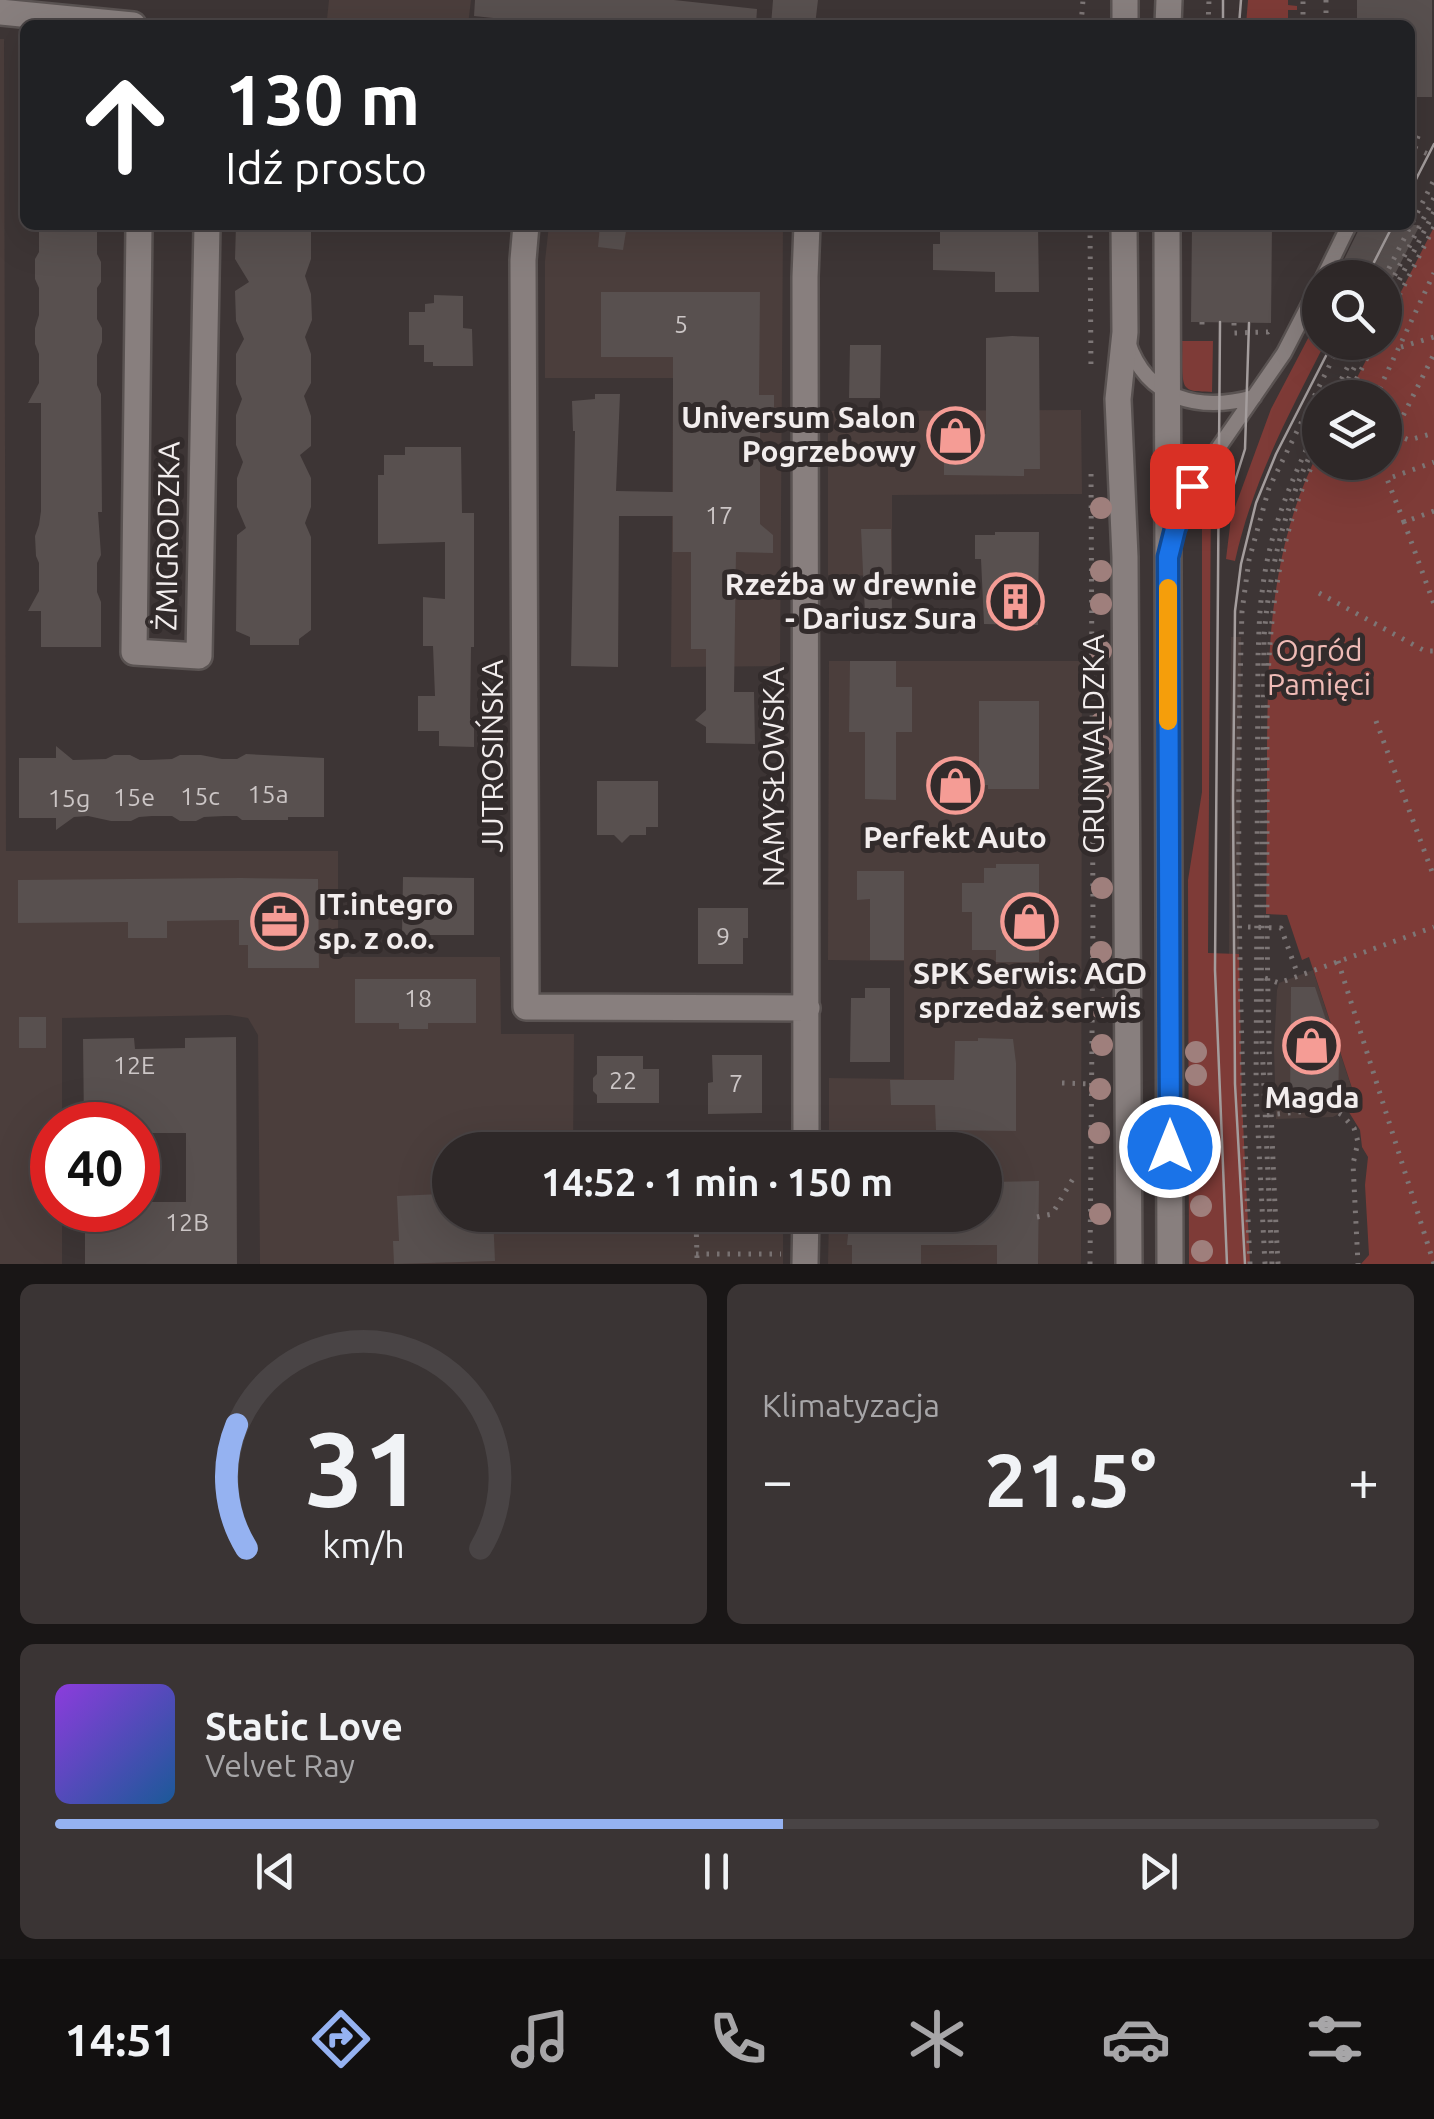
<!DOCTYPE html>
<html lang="pl">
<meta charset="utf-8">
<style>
:root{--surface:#2e2828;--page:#3a3434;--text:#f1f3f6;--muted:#a7a6a8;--line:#494445;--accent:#95b2f1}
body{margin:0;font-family:Ubuntu,sans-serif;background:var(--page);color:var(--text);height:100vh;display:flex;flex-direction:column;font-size:38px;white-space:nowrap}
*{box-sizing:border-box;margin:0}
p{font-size:32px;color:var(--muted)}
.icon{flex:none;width:55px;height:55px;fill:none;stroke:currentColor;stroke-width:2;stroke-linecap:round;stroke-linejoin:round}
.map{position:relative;height:1264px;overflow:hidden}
.sheet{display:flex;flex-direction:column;gap:20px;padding:20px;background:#191616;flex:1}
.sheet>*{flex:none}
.hud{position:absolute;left:20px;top:20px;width:1395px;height:210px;border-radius:15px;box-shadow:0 10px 40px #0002,0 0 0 2px var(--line);background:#202124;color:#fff;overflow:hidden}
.buttons{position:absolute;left:1302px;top:260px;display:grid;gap:20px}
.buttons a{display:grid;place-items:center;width:100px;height:100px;border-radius:50%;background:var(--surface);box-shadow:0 10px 40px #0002,0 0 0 2px var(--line);font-size:50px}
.speed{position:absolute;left:30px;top:1102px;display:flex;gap:20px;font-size:50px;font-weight:700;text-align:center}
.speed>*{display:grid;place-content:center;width:130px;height:130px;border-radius:50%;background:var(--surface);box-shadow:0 10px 40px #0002,0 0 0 2px var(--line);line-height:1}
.speed .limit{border:15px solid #d22;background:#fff;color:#111}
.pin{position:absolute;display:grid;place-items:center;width:85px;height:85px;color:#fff;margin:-42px;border-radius:20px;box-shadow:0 5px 15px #0006}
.me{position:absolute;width:110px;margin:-55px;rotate:0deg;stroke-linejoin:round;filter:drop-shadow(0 0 8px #0008)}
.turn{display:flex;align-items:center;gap:35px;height:210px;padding:0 40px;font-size:45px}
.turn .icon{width:130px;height:130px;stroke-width:2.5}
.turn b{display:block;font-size:70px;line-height:85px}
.big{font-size:75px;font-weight:700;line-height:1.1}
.sheet .widget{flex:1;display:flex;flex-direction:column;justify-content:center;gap:15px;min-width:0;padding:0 35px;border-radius:15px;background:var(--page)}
.sheet .dial{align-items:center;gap:0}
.dial svg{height:260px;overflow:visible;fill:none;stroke:var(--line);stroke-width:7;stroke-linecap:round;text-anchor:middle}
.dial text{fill:var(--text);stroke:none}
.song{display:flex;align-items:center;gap:30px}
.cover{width:120px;height:120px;border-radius:15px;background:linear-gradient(135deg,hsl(270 70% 55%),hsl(210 70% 35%))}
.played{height:10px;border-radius:5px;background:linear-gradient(90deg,var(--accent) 55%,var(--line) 55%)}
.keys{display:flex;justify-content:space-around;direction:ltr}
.heat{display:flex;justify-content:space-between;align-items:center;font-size:55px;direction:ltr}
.sheet .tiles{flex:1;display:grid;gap:20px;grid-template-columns:1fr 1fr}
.widget:last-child{grid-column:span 2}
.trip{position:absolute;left:432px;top:1132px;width:570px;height:100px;border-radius:50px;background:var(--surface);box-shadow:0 10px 40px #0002,0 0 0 2px var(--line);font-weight:700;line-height:100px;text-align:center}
.menu{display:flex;height:160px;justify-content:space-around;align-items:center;background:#121010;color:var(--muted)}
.menu .icon{width:70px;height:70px}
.menu .active{color:var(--accent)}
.menu b{font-size:45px;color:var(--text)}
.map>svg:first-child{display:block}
.built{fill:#4b3e3c}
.green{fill:#7e3b37}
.building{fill:#58504f}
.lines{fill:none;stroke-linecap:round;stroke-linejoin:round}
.service-casing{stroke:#5a5352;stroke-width:19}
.minor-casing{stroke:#5a5352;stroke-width:30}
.tertiary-casing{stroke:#5a5352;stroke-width:30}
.path{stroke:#7d7676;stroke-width:5;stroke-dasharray:2.5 8;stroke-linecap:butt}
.service{stroke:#887f7e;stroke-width:14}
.minor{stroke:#887f7e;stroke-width:25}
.tertiary{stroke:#887f7e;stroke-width:25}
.tram{stroke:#a49d9d;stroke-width:2.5}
.tree{fill:#9f7f7c}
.route-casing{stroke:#114b97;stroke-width:25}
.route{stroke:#1a73e8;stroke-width:18}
.slow{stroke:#f59e0b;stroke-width:18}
.labels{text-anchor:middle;stroke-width:10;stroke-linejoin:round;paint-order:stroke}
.number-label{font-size:25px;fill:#ccc6c6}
.poi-label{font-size:30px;font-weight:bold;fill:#f2eded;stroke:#322b2b}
.street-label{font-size:30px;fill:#f2eded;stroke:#322b2b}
.park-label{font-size:30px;fill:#efbbb6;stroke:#322b2b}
</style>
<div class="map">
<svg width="1434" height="1264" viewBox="0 0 1434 1264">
<rect width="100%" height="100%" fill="#3d3535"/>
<path class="built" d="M329 0H471L468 25H397V22L377 20 374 24 327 19Z
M0 39H4L6 851H338V957H500L501 1034H574L573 1150H450V1215H783V1264H260L258 1035 248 1018 229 1015 62 1018V1125H52V1210H62V1264H0Z
M549 225H783L780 666 671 667 673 378H545V261Z
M1081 410 1082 494 892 495V576L828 575V411Z
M1231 637H1241L1239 954H1229Z
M829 661H1082L1081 1264H828L829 1215H985V1150H829V1078L904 1079V961L828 960Z
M1313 970 1352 1089 1349 1093 1347 1109 1333 1117 1276 1119 1274 1048 1277 990 1279 983Z"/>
<path class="green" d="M1248 0H1288V5L1297 6V10H1288V23L1297 25H1246Z
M1434 227V1264H1361L1369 1255 1365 1185 1368 1157 1362 1147 1360 1130 1347 1109 1349 1092 1352 1088 1309 957 1302 960 1287 915 1266 914C1267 860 1267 807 1267 754 1268 645 1269 549 1320 449V462H1385V398L1347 397 1375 343 1385 342V323Z
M1320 324V342L1325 343C1288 416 1253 480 1235 561L1226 559 1231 518 1271 409 1315 325Z
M1182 341H1213L1212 392C1205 391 1191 393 1186 387 1180 381 1183 350 1182 341Z
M1211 484 1208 953 1239 954 1242 1101 1250 1264H1189L1188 880 1202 792V520L1206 496Z"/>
<path class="building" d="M475 0H674L757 9 756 25H558L474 16Z
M773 0H818L815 25H771Z
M1357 0H1432V97H1410V25H1357Z
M39 225H97V254L101 262V282L97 288V319L102 328V342L97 355V385L101 394 102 512H98L101 555 97 563V592L101 602V647H41V611H28L39 591V563L36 556 35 536 39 525 41 511V403H28L39 383V354L35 344V328L39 315V288L35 279V259L39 252Z
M236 225H311V259L305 276 311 294 312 320 305 337 311 354V383L304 396 311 416V446L300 455 311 478V507L305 523 311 537V630L299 639V645H250V637L236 631 237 535 246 528 237 507V478L243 462 236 445V415L242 399 236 384V354L244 339 236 321 235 291 249 282 235 259Z
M600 225H627L623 250 598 247Z
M940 225H1038L1039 292H995V272L933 270V244H940Z
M1192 225H1272L1271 323 1191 322Z
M1361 225H1420L1393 278H1335Z
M601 292H760L759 395H774V412L760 423V524L773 535V553L736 552 734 692H754L755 744 706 743V727L695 720 706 710V649H691V552H673V516H619L618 667 571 666 575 431H573L572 401 595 399V394H620L616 491 673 492V357H601Z
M434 295 463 296V328L472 329 473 366H433V362H424V345H409V312H425V304L434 303Z
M1012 336 1039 337 1040 469H1024V476L944 475V448H949V433L986 434V338Z
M850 345H881L880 398H849Z
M405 447H461L462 513H474V647H471L470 719H474V747L439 746V731H418V696H435L433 646H423V597L445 599V542L378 544V475H384V455H405Z
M861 529H891L892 614H865Z
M995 532H1039L1038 625 984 624 981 559H975V535H995Z
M850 661H896V687H912V732H896V800L865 799V732H849Z
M979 701H1039V789H988V785H979Z
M56 746 73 760 106 759 114 755H130L140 760H148L172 759 180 755H201L222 759H237L246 754 324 758V817H288V820H242L237 816H224L204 817 196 821H180L172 816H152L139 817 131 821H111L88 816 74 817 56 830V818H19V758H56Z
M597 781H658V827H646V835H630L622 843 614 835H597Z
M996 864H1039V962H996V950H972V912H962V883H984V868H996Z
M857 871H904V960H870V899L857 900Z
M403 877 474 878V935H402Z
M241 878 318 879 319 968H248V945H239V920L167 921V938H128V922L18 923V880Z
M698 908H748V938H743V964H698Z
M355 979H476V1023H428V1029H399V1023H355Z
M1291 987H1315L1339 1059 1338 1106H1290Z
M865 988H890V1062H850L851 998H865Z
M19 1017H46V1048H19Z
M236 1037 237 1264H85V1210H138V1202H186V1133H138V1125H84L83 1039 134 1038 135 1049 185 1048V1038Z
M978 1038 1013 1039 1016 1063V1131L936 1130 935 1105H891L890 1080H954L955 1041H978Z
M712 1055H762V1113L708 1114V1083L713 1082Z
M597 1056H643V1069H659V1103H597V1095L593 1091V1078L597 1074Z
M1039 1181 1038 1264H997V1245H921V1264H852V1245H847L850 1215H985V1182Z
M441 1194 442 1215H493L495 1261 394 1264 393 1241H399L397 1196Z"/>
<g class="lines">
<defs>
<path id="service" d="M1323 278 1349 225
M1128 342C1147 400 1200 412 1254 397
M1174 532 1192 486 1284 353 1320 283"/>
<path id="minor" d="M0 12 133 25
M139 225 134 652 199 656 207 225
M526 225 523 260 526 1007 807 1008
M806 1150 805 277 807 225
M805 1264 806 1215"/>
<path id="tertiary" d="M1125 25V0
M1168 25 1169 0
M1124 225 1125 332 1118 399 1125 557 1129 1264
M1167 225 1170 1264"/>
</defs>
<use href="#service" class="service-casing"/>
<use href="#minor" class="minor-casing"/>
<use href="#tertiary" class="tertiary-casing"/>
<path class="path" d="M1326 0V25
M1081 25 1083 0
M1208 25 1209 0
M1303 25V0
M1415 148 1434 157
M1410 158 1420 131
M1090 225 1091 372
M1384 278 1434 180
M1385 294 1434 198
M1385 308 1434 212
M1202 322V332
M1234 323V333L1268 332 1270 330
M1385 323 1434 227
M1401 347 1434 337
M1332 398 1360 342
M1339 398 1367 342
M1347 398 1375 342
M1375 398 1434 273
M1394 434 1434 354
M1385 435 1394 434 1409 440 1434 433
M1434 511 1404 522 1434 604
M1404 522 1387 479 1434 462
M1319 593 1425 651H1434
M1376 721 1434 877
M1039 919H1048
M1248 927 1281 928 1298 975
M1338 961 1434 1264
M1265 978 1279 983 1434 927
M1062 1083 1091 1084
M1267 1115 1332 1109 1342 1115 1354 1128 1358 1142 1353 1164 1358 1264
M1037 1217 1052 1214 1074 1177
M696 1254H781
M697 1258 696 1220 699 1215
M1090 1264 1093 918 1091 468
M1250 1264C1240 1047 1235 829 1242 611L1249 560 1269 488 1341 342
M1265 1264 1256 1093 1258 656C1259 635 1259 613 1262 593 1269 531 1292 477 1320 422
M1272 1264 1261 1021 1264 637C1270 563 1286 501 1320 435
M1278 1264C1270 1119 1266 975 1267 830 1268 698 1258 571 1320 449"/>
<use href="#service" class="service"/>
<use href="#minor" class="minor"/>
<use href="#tertiary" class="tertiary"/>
<path class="tram" d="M1223 25V0
M1239 25 1241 0
M1410 191 1434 144
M1366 278 1393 225
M1220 322 1215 970 1227 1264
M1225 513 1245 449 1249 323
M1245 1264 1235 1084 1233 798 1235 611 1241 564 1256 503 1276 454 1333 342"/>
</g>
<g class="tree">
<circle cx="1101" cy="508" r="11"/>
<circle cx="1101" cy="571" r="11"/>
<circle cx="1101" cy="604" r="11"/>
<circle cx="1101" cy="651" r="11"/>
<circle cx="1101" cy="723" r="11"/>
<circle cx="1102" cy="746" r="11"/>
<circle cx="1101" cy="790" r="11"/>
<circle cx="1102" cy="888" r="11"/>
<circle cx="1101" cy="952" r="11"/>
<circle cx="1101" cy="1008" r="11"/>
<circle cx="1102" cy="1045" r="11"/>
<circle cx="1196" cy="1052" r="11"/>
<circle cx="1196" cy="1075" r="11"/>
<circle cx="1100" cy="1089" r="11"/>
<circle cx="1197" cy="1117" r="11"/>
<circle cx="1099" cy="1133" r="11"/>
<circle cx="1200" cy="1162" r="11"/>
<circle cx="1201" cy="1206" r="11"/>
<circle cx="1100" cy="1214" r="11"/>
<circle cx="1202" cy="1251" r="11"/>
</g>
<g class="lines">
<defs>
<path id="route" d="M1170 1147 1168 557 1175 529 1192 486"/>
</defs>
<use href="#route" class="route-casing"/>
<use href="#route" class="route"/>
<path class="slow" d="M1168 588V721"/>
</g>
<defs>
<symbol id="shop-ring" viewBox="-11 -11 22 22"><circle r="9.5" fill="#322b2b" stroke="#f59c95" stroke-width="1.5"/><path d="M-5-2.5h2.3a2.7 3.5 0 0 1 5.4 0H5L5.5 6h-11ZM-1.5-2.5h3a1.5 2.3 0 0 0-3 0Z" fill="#f59c95"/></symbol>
<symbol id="building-ring" viewBox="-11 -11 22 22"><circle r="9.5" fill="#322b2b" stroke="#f59c95" stroke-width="1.5"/><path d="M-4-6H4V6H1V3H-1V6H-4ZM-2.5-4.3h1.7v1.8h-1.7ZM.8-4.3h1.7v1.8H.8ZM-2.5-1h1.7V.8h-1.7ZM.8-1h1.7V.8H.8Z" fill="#f59c95"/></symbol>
<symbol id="office-ring" viewBox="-11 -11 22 22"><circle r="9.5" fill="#322b2b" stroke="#f59c95" stroke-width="1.5"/><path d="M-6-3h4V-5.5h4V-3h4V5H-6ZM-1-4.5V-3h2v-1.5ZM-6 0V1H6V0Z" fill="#f59c95"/></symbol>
</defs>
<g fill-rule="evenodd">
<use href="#shop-ring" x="924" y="404" width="63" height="63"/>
<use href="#building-ring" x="984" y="570" width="63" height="63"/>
<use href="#shop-ring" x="924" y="754" width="63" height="63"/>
<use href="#office-ring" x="248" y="890" width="63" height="63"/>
<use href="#shop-ring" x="998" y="890" width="63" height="63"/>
<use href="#shop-ring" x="1280" y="1014" width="63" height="63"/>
</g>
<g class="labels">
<g class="number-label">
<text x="681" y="333">5</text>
<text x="719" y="524">17</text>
<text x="268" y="803">15a</text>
<text x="200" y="805">15c</text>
<text x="134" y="806">15e</text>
<text x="69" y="807">15g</text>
<text x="723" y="945">9</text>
<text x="418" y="1007">18</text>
<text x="134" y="1074">12E</text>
<text x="623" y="1089">22</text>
<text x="736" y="1092">7</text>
<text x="187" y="1231">12B</text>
</g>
<g class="poi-label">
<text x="916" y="428" text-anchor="end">Universum Salon<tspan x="916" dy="34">Pogrzebowy</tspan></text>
<text x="977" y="595" text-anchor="end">Rzeźba w drewnie<tspan x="977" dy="34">- Dariusz Sura</tspan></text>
<text x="955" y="848">Perfekt Auto</text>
<text x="318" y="915" text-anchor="start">IT.integro<tspan x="318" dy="34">sp. z o.o.</tspan></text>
<text x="1030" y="984">SPK Serwis: AGD<tspan x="1030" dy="34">sprzedaż serwis</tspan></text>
<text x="1312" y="1108">Magda</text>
</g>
<g class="street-label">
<text transform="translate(168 536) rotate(-89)" y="10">ŻMIGRODZKA</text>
<text transform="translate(1094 744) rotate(-90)" y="10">GRUNWALDZKA</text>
<text transform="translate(493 756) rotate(-90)" y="10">JUTROSIŃSKA</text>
<text transform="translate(774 777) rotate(-90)" y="10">NAMYSŁOWSKA</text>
</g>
<g class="park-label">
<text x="1319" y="661">Ogród<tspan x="1319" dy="34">Pamięci</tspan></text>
</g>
</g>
</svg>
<div class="buttons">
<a><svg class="icon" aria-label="search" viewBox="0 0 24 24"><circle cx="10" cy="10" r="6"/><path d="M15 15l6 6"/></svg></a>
<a><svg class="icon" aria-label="layers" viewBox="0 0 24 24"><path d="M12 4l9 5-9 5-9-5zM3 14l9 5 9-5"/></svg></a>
</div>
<div class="speed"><div class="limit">40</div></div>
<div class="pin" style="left:1192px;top:486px;background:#d93025"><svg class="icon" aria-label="arrive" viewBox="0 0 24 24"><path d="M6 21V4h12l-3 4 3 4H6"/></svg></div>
<svg class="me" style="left:1170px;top:1147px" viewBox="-20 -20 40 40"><circle r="17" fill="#1a73e8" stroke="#fff" stroke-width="3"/><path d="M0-11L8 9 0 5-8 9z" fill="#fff"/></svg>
<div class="trip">14:52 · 1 min · 150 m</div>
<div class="hud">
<div class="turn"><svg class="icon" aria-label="ahead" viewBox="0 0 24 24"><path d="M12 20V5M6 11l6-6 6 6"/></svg><div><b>130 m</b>Idź prosto</div></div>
</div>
</div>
<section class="sheet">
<div class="tiles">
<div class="widget dial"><svg viewBox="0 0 100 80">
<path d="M14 69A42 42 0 1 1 86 69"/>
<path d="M14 69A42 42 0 0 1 11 31" stroke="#95b2f1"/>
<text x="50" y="56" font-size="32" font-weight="700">31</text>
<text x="50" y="72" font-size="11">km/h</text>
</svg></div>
<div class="widget"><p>Klimatyzacja</p>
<div class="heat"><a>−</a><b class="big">21.5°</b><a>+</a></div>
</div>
<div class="widget">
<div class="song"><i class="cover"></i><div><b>Static Love</b><p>Velvet Ray</p></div></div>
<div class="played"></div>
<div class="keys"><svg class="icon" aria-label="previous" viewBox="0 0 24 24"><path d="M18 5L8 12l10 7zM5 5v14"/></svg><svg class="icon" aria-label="pause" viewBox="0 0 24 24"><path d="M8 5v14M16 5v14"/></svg><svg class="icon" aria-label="next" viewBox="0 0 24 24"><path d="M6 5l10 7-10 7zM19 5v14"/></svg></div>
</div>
</div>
</section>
<nav class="menu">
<b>14:51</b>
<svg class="icon active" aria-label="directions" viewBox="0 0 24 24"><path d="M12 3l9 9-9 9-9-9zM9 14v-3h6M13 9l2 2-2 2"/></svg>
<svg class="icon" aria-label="music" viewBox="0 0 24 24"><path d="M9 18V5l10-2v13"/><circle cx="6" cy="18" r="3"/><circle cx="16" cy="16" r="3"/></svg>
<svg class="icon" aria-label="phone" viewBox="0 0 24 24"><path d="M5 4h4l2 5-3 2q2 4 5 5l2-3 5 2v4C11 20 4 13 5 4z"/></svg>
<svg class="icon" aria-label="climate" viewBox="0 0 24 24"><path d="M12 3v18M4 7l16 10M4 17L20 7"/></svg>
<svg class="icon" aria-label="car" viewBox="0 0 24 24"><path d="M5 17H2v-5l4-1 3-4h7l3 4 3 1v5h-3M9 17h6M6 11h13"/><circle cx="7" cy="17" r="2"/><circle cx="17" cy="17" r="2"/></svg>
<svg class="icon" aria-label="filters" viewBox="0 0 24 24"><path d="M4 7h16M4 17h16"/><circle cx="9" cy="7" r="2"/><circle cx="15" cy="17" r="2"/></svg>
</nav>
